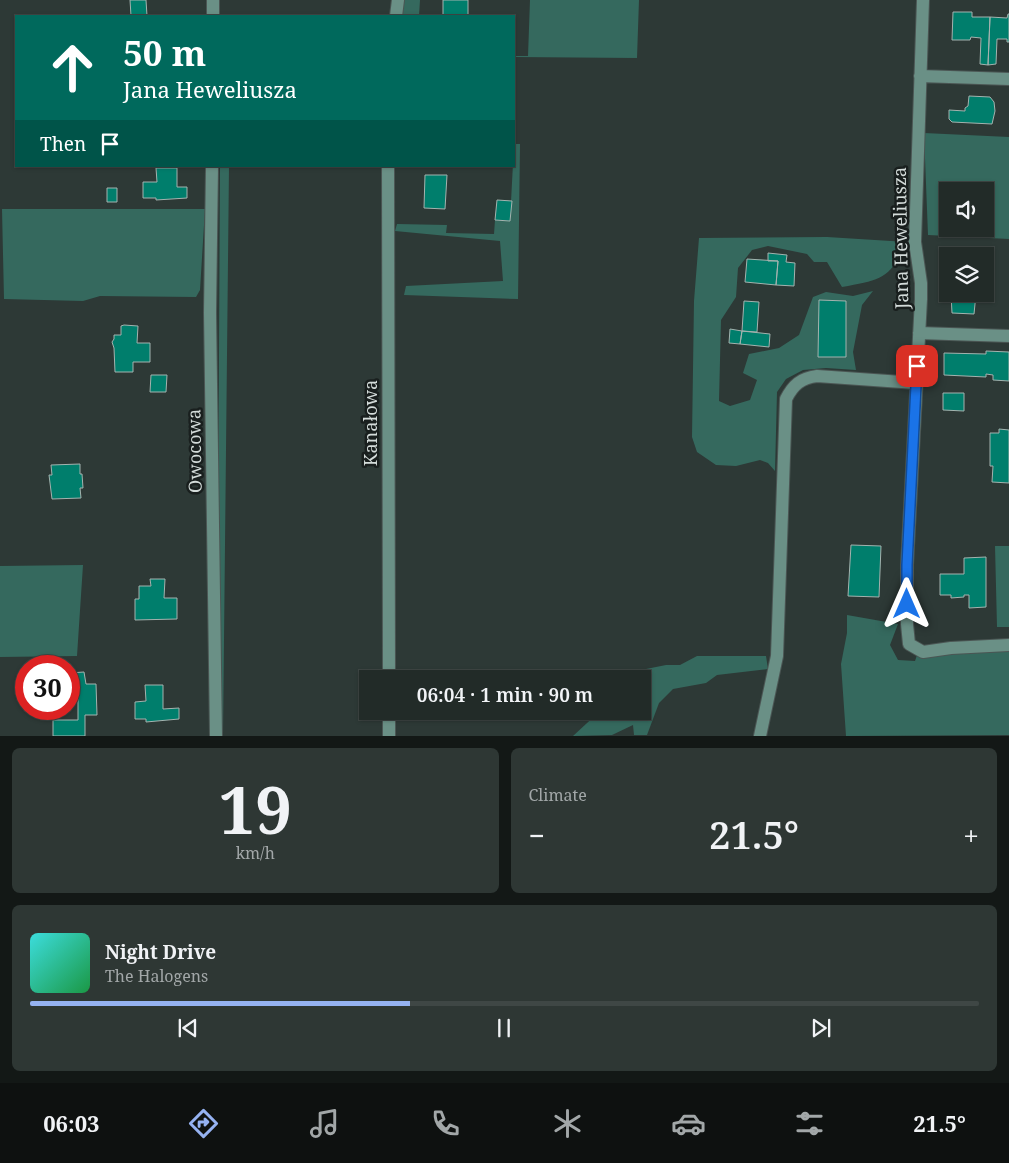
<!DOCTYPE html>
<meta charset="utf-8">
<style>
:root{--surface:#222b28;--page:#2e3734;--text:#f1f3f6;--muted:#a2a7a8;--line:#3f4745;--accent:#95b2f1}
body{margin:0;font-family:"Noto Serif",serif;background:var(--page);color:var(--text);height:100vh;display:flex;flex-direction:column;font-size:19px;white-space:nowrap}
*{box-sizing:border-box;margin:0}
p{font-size:16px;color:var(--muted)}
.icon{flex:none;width:28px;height:28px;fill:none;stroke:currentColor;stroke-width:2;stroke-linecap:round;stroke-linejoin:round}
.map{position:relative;height:736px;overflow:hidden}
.side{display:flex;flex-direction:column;gap:12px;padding:12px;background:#131816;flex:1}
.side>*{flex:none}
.hud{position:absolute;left:15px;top:15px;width:500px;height:152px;border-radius:0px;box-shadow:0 1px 4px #0004,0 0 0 1px var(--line);background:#00695c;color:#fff;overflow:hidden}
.buttons{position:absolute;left:939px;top:182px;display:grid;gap:10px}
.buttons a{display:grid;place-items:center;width:55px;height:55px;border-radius:0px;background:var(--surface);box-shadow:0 1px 4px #0004,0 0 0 1px var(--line);font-size:25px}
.speed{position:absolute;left:15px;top:655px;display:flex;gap:10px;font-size:25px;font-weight:700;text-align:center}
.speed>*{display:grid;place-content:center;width:65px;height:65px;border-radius:50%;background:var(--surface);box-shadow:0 1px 4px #0004,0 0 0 1px var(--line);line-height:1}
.speed .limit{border:8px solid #d22;background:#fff;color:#111}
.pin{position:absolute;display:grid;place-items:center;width:42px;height:42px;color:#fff;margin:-21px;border-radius:10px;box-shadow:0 2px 8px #0006}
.me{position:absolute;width:55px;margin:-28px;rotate:0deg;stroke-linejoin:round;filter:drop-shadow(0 0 4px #0008)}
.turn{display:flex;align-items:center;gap:18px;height:105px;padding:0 25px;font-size:22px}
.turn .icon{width:65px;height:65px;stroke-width:2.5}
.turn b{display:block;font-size:35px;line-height:42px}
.then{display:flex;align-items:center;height:48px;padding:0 25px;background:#0003;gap:10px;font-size:19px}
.big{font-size:38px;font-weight:600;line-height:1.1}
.side .widget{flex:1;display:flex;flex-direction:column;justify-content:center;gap:8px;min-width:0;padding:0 18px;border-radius:8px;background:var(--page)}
.side .dial{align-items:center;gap:0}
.dial b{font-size:65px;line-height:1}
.song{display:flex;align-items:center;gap:15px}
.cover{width:60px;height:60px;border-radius:8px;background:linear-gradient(135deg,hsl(180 70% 55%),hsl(140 70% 35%))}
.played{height:5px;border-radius:2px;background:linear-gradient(90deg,var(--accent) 40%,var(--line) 40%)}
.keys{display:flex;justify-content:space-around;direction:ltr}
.heat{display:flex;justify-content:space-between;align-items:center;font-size:28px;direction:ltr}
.side .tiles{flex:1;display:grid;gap:12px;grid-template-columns:1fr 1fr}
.widget:last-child{grid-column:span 2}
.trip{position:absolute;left:359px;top:670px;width:292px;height:50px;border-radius:0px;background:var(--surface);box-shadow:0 1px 4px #0004,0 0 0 1px var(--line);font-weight:600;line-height:50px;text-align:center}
.menu{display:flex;height:80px;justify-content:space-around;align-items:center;background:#0e1110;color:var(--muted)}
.menu .icon{width:35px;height:35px}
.menu .on{color:var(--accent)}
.menu b{font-size:22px;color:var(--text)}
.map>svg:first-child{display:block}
.green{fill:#35695e;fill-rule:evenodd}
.building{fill:#007e6c;stroke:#a4b3af}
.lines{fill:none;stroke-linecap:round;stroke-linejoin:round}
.minor-casing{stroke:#4b5654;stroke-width:14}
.minor{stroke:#6a9086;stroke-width:12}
.route-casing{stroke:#114b97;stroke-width:12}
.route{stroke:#1a73e8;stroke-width:9}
.labels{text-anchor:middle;stroke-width:5;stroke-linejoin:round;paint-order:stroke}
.street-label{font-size:18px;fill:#d4dcda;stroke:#191f1e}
</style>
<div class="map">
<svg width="1009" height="736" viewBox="0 0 1009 736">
<rect width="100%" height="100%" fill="#2d3936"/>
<path class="green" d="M401 0H420L419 16H400Z
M530 0H639L637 58 514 57V56H528Z
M924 133 1009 137V239L928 235ZM948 191H985V229H948Z
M514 144H520L518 299 404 295 406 286 503 281 500 241 395 231 397 224 447 225 446 233 494 234 495 220 510 221Z
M220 166H229L223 735 217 736Z
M2 209H205L200 290 196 297 100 296 83 301 4 299Z
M827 237 907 242C890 279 881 280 842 287L827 262H814L807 254 768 246 752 250 738 268 736 297 721 320 719 401 730 406 750 400 757 380 743 373 749 354 779 348 799 335 813 297 826 292 853 296 873 291 862 305 853 352 856 370 826 368 803 370 786 379 777 392 775 471 768 463 760 460 736 466 716 465 697 452 692 437 694 301 699 238Z
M995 546H1009V627H997Z
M83 565 77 656 0 657V566Z
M847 615 898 624 890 645 898 660 915 661 917 655 1009 651V735L846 736 841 664 847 633Z
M697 656H766L768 669 717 675 706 683 673 689 659 703 647 735H634L633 725 612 735 573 736 600 711H642V679H635L646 669 666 665H680Z"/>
<path class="building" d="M130 0H146L147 16H131Z
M443 0H468V16H443Z
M953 12H972V17H990L988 65 980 64 981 38 971 37 970 40H952Z
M1008 14H1009V42H1007V39H997L996 64 988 65 990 17 1007 18Z
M969 96 990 97 994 102 995 111 992 124 952 122 949 119V110L965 111V108L968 106Z
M156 168H177V187H187V198L156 200V198H143V182H157Z
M425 175H447L445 209 424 208Z
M107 188H117V202H107Z
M497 200 512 201 510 221 495 220Z
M768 253 787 255 786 262 795 263 794 286 776 285 778 261H768Z
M747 259 778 261 776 285 745 282Z
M951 294H976L974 314 952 313Z
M819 300 846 301V357H818Z
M744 301 759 302 757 332 742 331Z
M124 325 138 326 137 343H150V362H133V372H115L114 348 112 342 114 339V335H121V326Z
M730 329 742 331 740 344 729 343Z
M742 331 770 334 769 347 740 344Z
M986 351 1009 352V381L993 380V375L986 374V377L944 375V353L986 354Z
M151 375H167L166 392H150Z
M943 393H964V411L943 410Z
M999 429 1009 430V483L992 482 993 466H990V433H999Z
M80 464V474H82L83 488H80L81 498 52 499 49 475H52L51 465Z
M851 545 881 546 879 597 848 596Z
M986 557V607L969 608V595H964V597L951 598V595H940V574H964V558Z
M150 579H165L164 598H177V619L135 620V599H139V586H151Z
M84 672 86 684H96L97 715H85V736H53V720H78V699H69V673Z
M145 685H163V709L179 708V719L146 722V719H135V702L146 701Z"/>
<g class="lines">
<defs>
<path id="minor" d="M923 0 915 242 921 283V299L907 565V624L909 644 923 652 951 648 1009 645
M213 16V0
M396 16 398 0
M920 76 1009 79
M212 166 210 313 216 736
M388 166 389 679
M919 333 1009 336
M389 736V711
M760 736 777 656 786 399C793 385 801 378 817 376L916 383"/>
</defs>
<use href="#minor" class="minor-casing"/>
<use href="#minor" class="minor"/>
</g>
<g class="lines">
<defs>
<path id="route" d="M907 604V565L917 366"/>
</defs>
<use href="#route" class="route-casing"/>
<use href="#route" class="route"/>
</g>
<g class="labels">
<g class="street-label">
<text transform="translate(901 238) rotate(-91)" y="6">Jana Heweliusza</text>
<text transform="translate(371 423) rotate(-90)" y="6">Kanałowa</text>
<text transform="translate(195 451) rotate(-91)" y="6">Owocowa</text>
</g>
</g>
</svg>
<div class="buttons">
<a><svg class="icon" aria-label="sound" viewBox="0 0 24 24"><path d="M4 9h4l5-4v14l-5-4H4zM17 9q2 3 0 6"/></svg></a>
<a><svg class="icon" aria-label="layers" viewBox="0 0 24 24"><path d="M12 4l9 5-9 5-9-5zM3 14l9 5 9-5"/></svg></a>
</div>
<div class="speed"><div class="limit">30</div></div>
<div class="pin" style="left:917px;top:366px;background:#d93025"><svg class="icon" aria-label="arrive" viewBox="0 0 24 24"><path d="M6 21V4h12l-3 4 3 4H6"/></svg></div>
<svg class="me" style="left:907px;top:604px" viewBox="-20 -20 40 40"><path d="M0-17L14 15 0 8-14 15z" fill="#1a73e8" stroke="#fff" stroke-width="4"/></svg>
<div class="trip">06:04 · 1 min · 90 m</div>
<div class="hud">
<div class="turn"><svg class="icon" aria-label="ahead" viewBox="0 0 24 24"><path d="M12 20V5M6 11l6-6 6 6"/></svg><div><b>50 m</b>Jana Heweliusza</div></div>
<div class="then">Then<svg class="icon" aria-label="arrive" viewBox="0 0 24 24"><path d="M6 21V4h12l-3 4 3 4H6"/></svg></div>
</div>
</div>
<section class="side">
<div class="tiles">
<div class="widget dial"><b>19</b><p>km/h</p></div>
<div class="widget"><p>Climate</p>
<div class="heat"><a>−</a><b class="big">21.5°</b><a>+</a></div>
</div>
<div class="widget">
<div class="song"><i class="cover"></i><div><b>Night Drive</b><p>The Halogens</p></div></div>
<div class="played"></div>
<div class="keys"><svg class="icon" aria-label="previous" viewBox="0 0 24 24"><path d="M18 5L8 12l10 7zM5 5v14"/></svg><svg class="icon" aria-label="pause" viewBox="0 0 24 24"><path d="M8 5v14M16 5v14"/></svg><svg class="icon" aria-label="next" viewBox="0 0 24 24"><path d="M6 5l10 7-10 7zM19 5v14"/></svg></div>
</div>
</div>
</section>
<nav class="menu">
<b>06:03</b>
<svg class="icon on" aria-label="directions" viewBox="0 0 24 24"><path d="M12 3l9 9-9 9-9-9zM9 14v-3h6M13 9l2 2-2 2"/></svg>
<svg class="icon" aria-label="music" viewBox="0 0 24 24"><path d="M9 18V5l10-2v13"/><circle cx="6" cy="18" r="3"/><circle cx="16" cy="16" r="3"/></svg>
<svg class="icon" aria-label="phone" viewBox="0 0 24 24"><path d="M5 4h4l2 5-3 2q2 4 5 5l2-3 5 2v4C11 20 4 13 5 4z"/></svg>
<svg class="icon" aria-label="climate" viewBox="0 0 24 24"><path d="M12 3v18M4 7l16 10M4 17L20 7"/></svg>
<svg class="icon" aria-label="car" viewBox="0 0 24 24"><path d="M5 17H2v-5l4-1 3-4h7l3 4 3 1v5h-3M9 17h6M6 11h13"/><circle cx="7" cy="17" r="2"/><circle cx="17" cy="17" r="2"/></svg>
<svg class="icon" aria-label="filters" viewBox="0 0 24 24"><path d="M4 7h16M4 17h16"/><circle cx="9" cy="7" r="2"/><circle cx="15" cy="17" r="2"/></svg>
<b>21.5°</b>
</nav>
